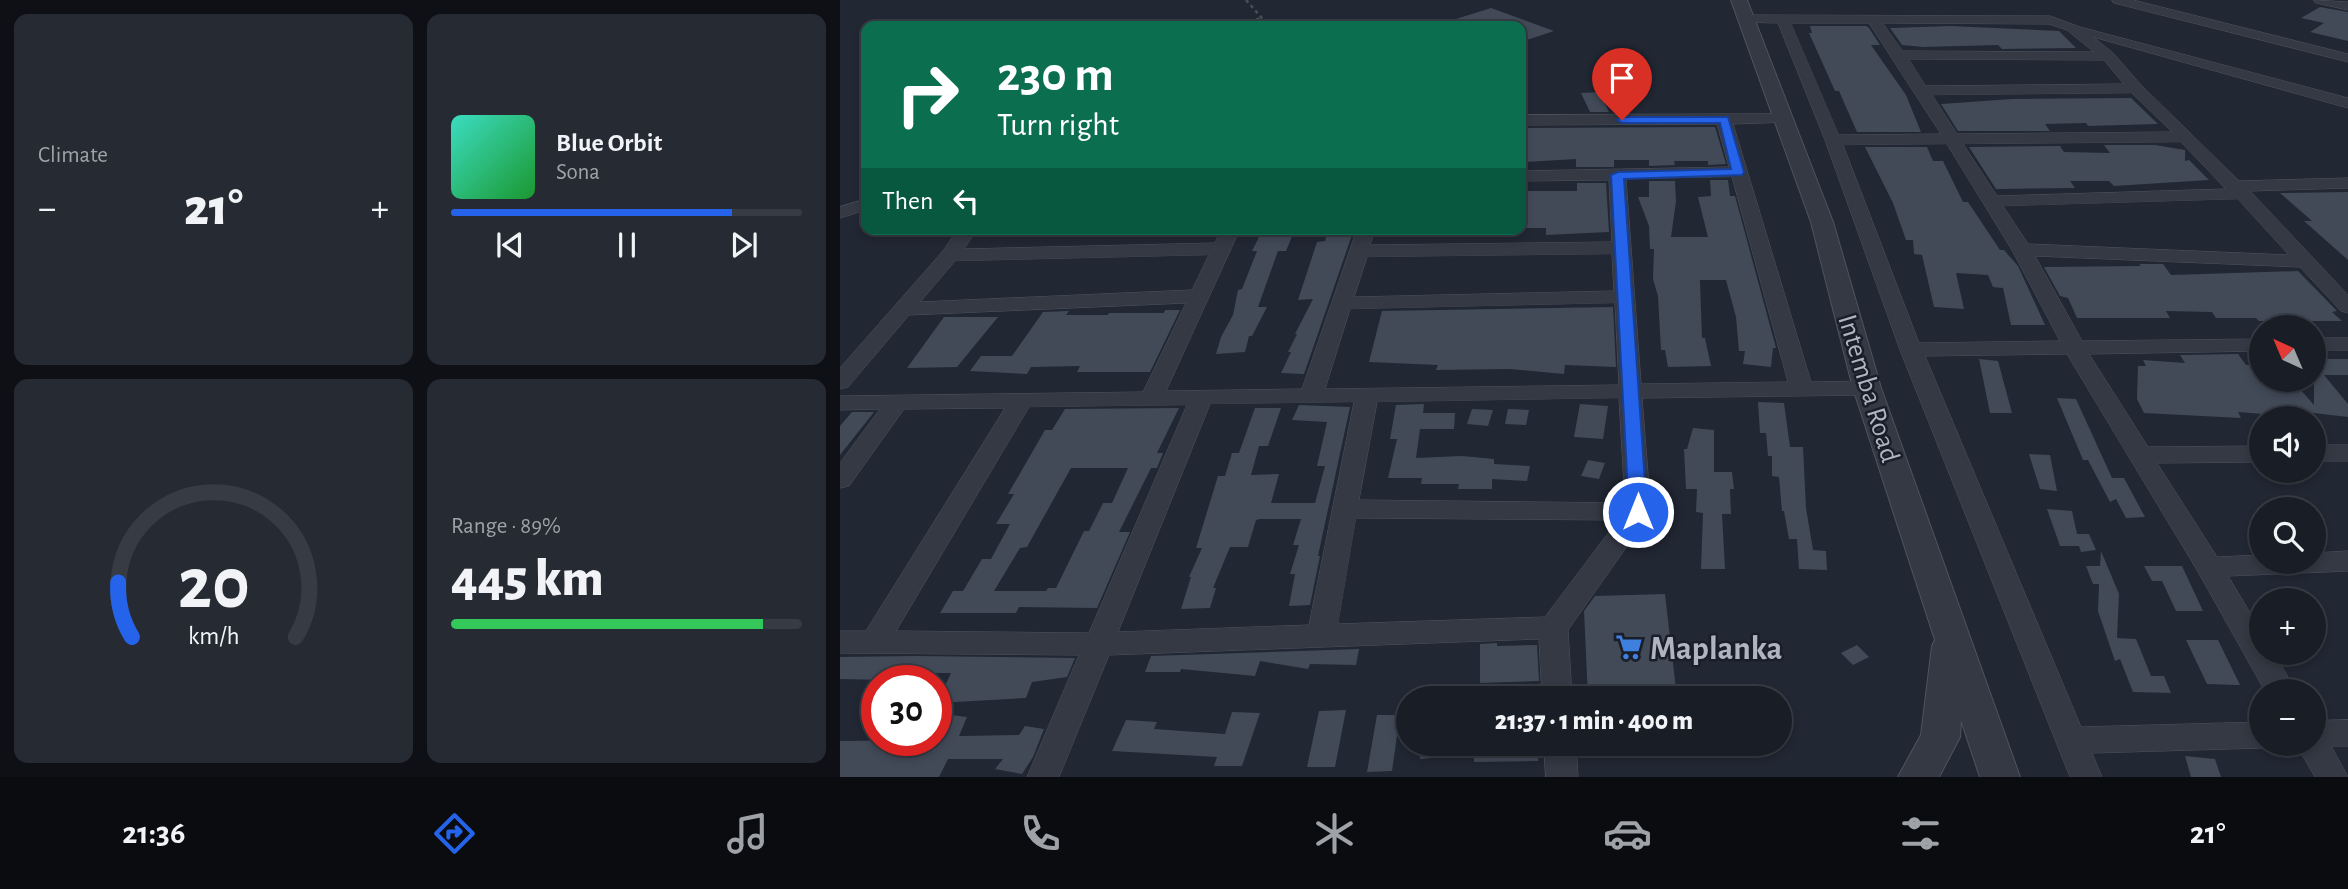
<!DOCTYPE html>
<meta charset="utf-8">
<style>
:root{--surface:#191d26;--page:#262a32;--text:#f1f3f6;--muted:#9fa2a7;--line:#373b43;--accent:#2563eb}
body{margin:0;font-family:"Alegreya Sans",sans-serif;background:var(--page);color:var(--text);height:100vh;display:flex;flex-direction:column;font-size:26px;white-space:nowrap}
*{box-sizing:border-box;margin:0}
p{font-size:23px;color:var(--muted)}
.icon{flex:none;width:38px;height:38px;fill:none;stroke:currentColor;stroke-width:2;stroke-linecap:round;stroke-linejoin:round}
.map{position:relative;flex:1;overflow:hidden}
.drawer{display:flex;flex-direction:column;gap:14px;padding:14px;background:#0e1015;width:840px}
.drawer>*{flex:none}
.top-card{position:absolute;left:21px;top:21px;width:665px;height:214px;border-radius:14px;box-shadow:0 4px 10px #0003,0 0 0 2px var(--line);background:#0b6e4f;color:#fff;overflow:hidden}
.needle{width:46px;rotate:316deg}
.tools{position:absolute;left:1409px;top:315px;display:grid;gap:14px}
.tools a{display:grid;place-items:center;width:77px;height:77px;border-radius:50%;background:var(--surface);box-shadow:0 4px 10px #0003,0 0 0 2px var(--line);font-size:35px}
.speed{position:absolute;left:21px;top:665px;display:flex;gap:14px;font-size:35px;font-weight:700;text-align:center}
.speed>*{display:grid;place-content:center;width:91px;height:91px;border-radius:50%;background:var(--surface);box-shadow:0 4px 10px #0003,0 0 0 2px var(--line);line-height:1}
.speed .limit{border:10px solid #d22;background:#fff;color:#111}
.pin{position:absolute;display:grid;place-items:center;width:60px;height:60px;color:#fff;margin:-72px -30px;border-radius:50% 50% 50% 0;rotate:-45deg;box-shadow:0 0 7px #0007}
.pin .icon{rotate:45deg}
.me{position:absolute;width:77px;margin:-38px;rotate:0deg;stroke-linejoin:round;filter:drop-shadow(0 0 5px #0008)}
.turn{display:flex;align-items:center;gap:24px;height:147px;padding:0 21px;font-size:32px}
.turn .icon{width:91px;height:91px;stroke-width:2.5}
.turn b{display:block;font-size:49px;line-height:60px}
.then{display:flex;align-items:center;height:66px;padding:0 21px;background:#0003;gap:14px;font-size:26px}
.big{font-size:52px;font-weight:800;line-height:1.1}
.drawer .tile{flex:1;display:flex;flex-direction:column;justify-content:center;gap:10px;min-width:0;padding:0 24px;border-radius:14px;background:var(--page)}
.drawer .dial{align-items:center;gap:0}
.dial svg{height:182px;overflow:visible;fill:none;stroke:var(--line);stroke-width:7;stroke-linecap:round;text-anchor:middle}
.dial text{fill:var(--text);stroke:none}
.song{display:flex;align-items:center;gap:21px}
.cover{width:84px;height:84px;border-radius:10px;background:linear-gradient(135deg,hsl(170 70% 55%),hsl(130 70% 35%))}
.played{height:7px;border-radius:4px;background:linear-gradient(90deg,var(--accent) 80%,var(--line) 80%)}
.keys{display:flex;justify-content:space-around;direction:ltr}
.heat{display:flex;justify-content:space-between;align-items:center;font-size:38px;direction:ltr}
.charge{height:10px;border-radius:5px;background:linear-gradient(90deg,#34c759 89%,var(--line) 0)}
.drawer .tiles{flex:1;display:grid;gap:14px;grid-template-columns:repeat(2,1fr)}
.trip{position:absolute;left:556px;top:686px;width:396px;height:70px;border-radius:35px;background:var(--surface);box-shadow:0 4px 10px #0003,0 0 0 2px var(--line);font-weight:800;line-height:70px;text-align:center}
.tab-bar{display:flex;height:112px;justify-content:space-around;align-items:center;background:#0a0c0f;color:var(--muted)}
.tab-bar .icon{width:49px;height:49px}
.tab-bar .current{color:var(--accent)}
.tab-bar b{font-size:32px;color:var(--text)}
main{display:flex;flex:1;min-height:0}
.map>svg:first-child{display:block}
.building{fill:#424a58;fill-rule:evenodd}
.lines{fill:none;stroke-linecap:round;stroke-linejoin:round}
.minor-casing{stroke:#4e545f;stroke-width:1}
.tertiary-casing{stroke:#4e545f;stroke-width:2}
.path{stroke:#445256;stroke-width:2.5;stroke-dasharray:3.5 3.5;stroke-linecap:butt}
.minor{fill:#343944;fill-rule:evenodd}
.tertiary{fill:#343944;fill-rule:evenodd}
.route{fill:#2563eb;stroke:#184099;stroke-width:2}
.labels{text-anchor:middle;stroke-width:5;stroke-linejoin:round;paint-order:stroke}
.street-label{font-size:28px;fill:#aeb4c1;stroke:#191e28}
.near-poi-label{font-size:33px;font-weight:bold;fill:#aeb4c1;stroke:#191e28;text-anchor:start}
</style>
<main>
<section class="drawer">
<div class="tiles">
<div class="tile"><p>Climate</p>
<div class="heat"><a>−</a><b class="big">21°</b><a>+</a></div>
</div>
<div class="tile">
<div class="song"><i class="cover"></i><div><b>Blue Orbit</b><p>Sona</p></div></div>
<div class="played"></div>
<div class="keys"><svg class="icon" aria-label="previous" viewBox="0 0 24 24"><path d="M18 5L8 12l10 7zM5 5v14"/></svg><svg class="icon" aria-label="pause" viewBox="0 0 24 24"><path d="M8 5v14M16 5v14"/></svg><svg class="icon" aria-label="next" viewBox="0 0 24 24"><path d="M6 5l10 7-10 7zM19 5v14"/></svg></div>
</div>
<div class="tile dial"><svg viewBox="0 0 100 80">
<path d="M14 69A42 42 0 1 1 86 69"/>
<path d="M14 69A42 42 0 0 1 8 45" stroke="#2563eb"/>
<text x="50" y="56" font-size="32" font-weight="700">20</text>
<text x="50" y="72" font-size="11">km/h</text>
</svg></div>
<div class="tile"><p>Range · 89%</p><b class="big">445 km</b><div class="charge"></div></div>
</div>
</section>
<div class="map">
<svg width="1508" height="777" viewBox="0 0 1508 777">
<rect width="100%" height="100%" fill="#212733"/>
<path class="building" d="M1480 7 1508 12V41L1470 32 1484 23 1461 18Z
M651 8 692 23 714 31 681 42V26H604L603 23Z
M970 26H1026L1029 28 1040 45H1031L1066 95 1081 132H1017L999 91H995L969 33H972Z
M1110 26 1219 31 1236 48 1162 49 1158 45 1083 47 1062 45 1050 28Z
M759 92 769 112H750L741 93Z
M1291 98 1318 124 1248 126 1246 123 1205 124 1210 131H1118L1101 104 1172 99Z
M875 127 886 164 868 165V161H834L835 165 809 166V160H774V167H736V159L686 162 685 128Z
M1264 145H1315L1345 150V161L1349 160 1369 180 1274 186 1269 181H1230L1235 188 1156 189 1129 147 1220 146 1224 152 1270 153Z
M1025 147H1087L1093 161H1103L1123 202H1128L1160 250H1164L1178 266 1205 325H1171L1163 288 1153 287 1148 275 1116 273 1124 309 1094 307 1082 255 1074 254 1073 240H1066L1053 203Z
M870 180H888L890 196H895L936 348H933L931 367 903 364 905 351H899L896 317 886 280H860L862 338H865L871 366 828 367 825 350H821L818 296 813 279 814 249H810L809 226 798 197H809V181H835L836 201 831 237H868L858 197 871 196Z
M737 183H766L769 232 706 235V228H681V191H737Z
M1508 192V260L1464 221H1472L1440 193Z
M423 229H455L446 251H438L418 307H427L412 336H409L405 352 376 354 381 337 393 315 398 290 402 289 417 251H412Z
M488 229H514L464 374 441 373 451 352H448L457 334H455L473 299 458 300 477 242 485 241Z
M1299 264H1323L1331 275 1458 271 1497 311 1492 312 1502 321H1419L1416 318H1376L1372 312 1326 311 1330 318H1237L1228 298 1220 296 1204 267 1301 266Z
M773 307 776 367 725 365 724 374 669 369 596 370 598 365 529 362 542 311Z
M325 310H340L310 372H237L240 366 191 367 187 374 130 371 141 356H172L203 312 229 311 226 315H268L269 313H324Z
M104 317H158L117 367 67 368Z
M1398 354 1406 365 1421 364V380H1452L1474 405V359H1508V375H1484L1508 404V417L1432 408 1436 415 1398 412 1401 418 1304 413 1297 399 1298 366H1306L1303 360 1345 363 1340 355Z
M1139 359 1158 361 1172 413H1150Z
M1217 398 1236 399 1272 478H1284L1305 517 1286 518 1276 499 1270 502 1248 460H1243Z
M918 402 944 403 950 447H963L966 508 973 550 986 551 987 570 959 569 957 539H949L944 511H942L939 477 932 476V456H928L926 433H920Z
M584 404 583 413H615L614 429H580L576 458 622 456 654 459V464L690 466 687 481 652 479V489H618L619 484H581L582 478H548L557 439H550L556 405Z
M740 404 768 406 763 439 734 437Z
M459 405 510 407 478 556H480L470 605 449 606 455 574H450L459 545H453L461 519H420L416 520 408 547H390L373 588H376L370 608 341 609 351 577H349L362 548H356L378 476H385L392 453H399L415 408H441L428 446H419L411 475 439 474 431 503H475L485 466H477L487 422 452 420Z
M339 408 317 453H323L317 468H311L279 532H290L257 608 179 607 176 613H100L113 591H123L142 559H151L170 524H156L174 494H168L205 430H212L225 409ZM231 468H288L272 503H263L249 531H244L216 588H208L206 591H154L180 548 187 547Z
M632 409 653 410 648 426 627 424Z
M668 409 689 410 686 425 665 424Z
M12 412H34L0 455V426Z
M853 428 874 430V472H892L894 489H890L891 514H882L885 569H861L863 513 856 512 857 489H846L844 449H847Z
M1189 454 1210 455 1217 491 1200 489Z
M748 460 765 463 759 479 741 476Z
M1207 509 1232 511 1237 534H1249L1256 550 1241 552 1239 546H1220Z
M1261 551 1279 594 1277 638 1296 639 1311 676H1324L1331 693 1293 692 1280 659 1275 661 1258 611 1259 584H1253L1246 566H1260Z
M1304 566H1342L1363 611H1336L1322 581H1312Z
M825 594 837 698H748L744 611 755 596Z
M1346 640H1378L1400 685 1367 684Z
M657 643V646L697 645 699 681 640 683V644Z
M1017 645 1029 657 1013 665 1001 653Z
M519 649 516 665 470 664 468 669 420 661 415 676 341 669 340 672H305L311 656Z
M0 657 77 656 235 658 227 677 192 682 186 698 97 703 111 673H51L47 680 0 679Z
M506 710 495 767H467L479 711Z
M392 712 420 713 402 766H374L377 757 272 751 286 720 317 722 314 729 385 734Z
M96 713 127 717 119 736 179 735 185 726 204 729 193 757 182 774 155 769 163 759H108L99 777H0V741L96 740Z
M537 715H560L552 771 527 772Z
M580 744H628L629 755 580 759Z
M634 744H700L698 761 634 762Z
M1345 756 1375 759 1381 777H1351Z"/>
<g class="lines">
<defs>
<path id="minor" d="M1272 0H1293L1508 54V62L1274 3Z
M1474 0 1508 2V10L1476 3Z
M905 15 1210 16 1240 27 1508 98V108L1253 37 1273 53 1301 85 1399 181 1508 178V188L1410 191 1508 295V313L1501 311 1460 267 1195 256 1242 341 1421 339V351L1249 354 1308 447 1421 446V462L1317 463 1377 557 1421 555V562H1474V553L1508 551V571L1388 576 1421 631V653H1434L1456 691H1425L1357 570 1227 354 1085 356 1241 727 1421 722V744H1432L1421 748 1252 753 1262 777H1230L1060 350 985 140 938 23 900 22V16ZM951 23H1029L1101 134 999 135ZM1043 23 1209 24 1227 30 1254 52 1063 51ZM1069 59 1264 60 1284 84 1086 86ZM1292 93 1332 132 1117 134 1092 95ZM1341 142 1386 189 1157 196 1123 144ZM1107 144 1172 250 1220 341 1079 343 1003 145ZM1398 199 1449 255 1188 244 1163 206Z
M943 114 951 119 949 122 893 124 971 382 1027 381 1035 383 1038 388 1035 393 1027 395 802 398 811 512 728 630 732 698H702L699 639 269 655 219 777H187L239 655 0 653V631H26L165 408 64 409 9 486 0 488V463L40 409 0 410V396L303 392 346 303 69 315 8 387 0 389V368L103 251 118 229H137L124 249 375 243 382 229H400L326 391 462 389 517 229H535L530 245 772 242 769 180 681 181V171L889 167 877 124 681 125V115ZM892 177 948 382 801 384 786 179ZM772 254 774 291 514 297 527 257ZM369 255 352 290 80 302 115 261ZM775 303 779 385 485 389 510 309ZM779 398 785 503 519 500 537 402ZM514 402 469 625 278 632 370 404ZM347 405 249 633 56 631 189 407ZM516 518 778 520 705 617 498 624Z
M26 199V210L0 218V207Z
M1474 338H1508V350H1474Z
M1474 445H1508V461H1474Z
M1508 720V746H1491L1508 777H1475L1456 744H1474V721Z
M704 744H736L738 777H706Z"/>
<path id="tertiary" d="M891 0H907L993 222 1041 388 1180 777H1140L1121 720 1120 737 1099 777H1058L1081 735 1092 646 1095 640 1013 388 971 222Z"/>
</defs>
<use href="#minor" class="minor-casing"/>
<use href="#tertiary" class="tertiary-casing"/>
<path class="path" d="M406 0 429 26
M328 26H341
M382 26 423 18"/>
<use href="#minor" class="minor"/>
<use href="#tertiary" class="tertiary"/>
</g>
<path class="route" d="M888 117 904 172 902 175 784 179 807 512 798 518 789 512 771 175 778 172 891 169 880 123H782L777 120 782 117Z"/>
<defs>
<symbol id="supermarket-bare" viewBox="-9 -9 18 18"><path d="M-6-5.5h2.5l.6 2H6L4.5 2H-2.5L-4.4-4H-6ZM-1.5 3.2a1.3 1.3 0 1 0 .1 0ZM3 3.2a1.3 1.3 0 1 0 .1 0Z" fill="#3f7fe0" stroke="#191e28" stroke-width="2.5" paint-order="stroke"/></symbol>
</defs>
<g fill-rule="evenodd">
<use href="#supermarket-bare" x="770" y="628" width="38" height="38"/>
</g>
<g class="labels">
<g class="street-label">
<text transform="translate(1030 388) rotate(73)" y="10">Intemba Road</text>
</g>
<g class="near-poi-label">
<text x="810" y="659">Maplanka</text>
</g>
</g>
</svg>
<div class="tools">
<a><svg class="needle" viewBox="-14 -14 28 28"><path d="M0-13l5 13h-10z" fill="#e53935"/><path d="M0 13l5-13h-10z" fill="#9fa2a7"/></svg></a>
<a><svg class="icon" aria-label="sound" viewBox="0 0 24 24"><path d="M4 9h4l5-4v14l-5-4H4zM17 9q2 3 0 6"/></svg></a>
<a><svg class="icon" aria-label="search" viewBox="0 0 24 24"><circle cx="10" cy="10" r="6"/><path d="M15 15l6 6"/></svg></a>
<a>+</a>
<a>−</a>
</div>
<div class="speed"><div class="limit">30</div></div>
<div class="pin" style="left:782px;top:120px;background:#d93025"><svg class="icon" aria-label="arrive" viewBox="0 0 24 24"><path d="M6 21V4h12l-3 4 3 4H6"/></svg></div>
<svg class="me" style="left:798px;top:512px" viewBox="-20 -20 40 40"><circle r="17" fill="#2563eb" stroke="#fff" stroke-width="3"/><path d="M0-11L8 9 0 5-8 9z" fill="#fff"/></svg>
<div class="trip">21:37 · 1 min · 400 m</div>
<div class="top-card">
<div class="turn"><svg class="icon" aria-label="right" viewBox="0 0 24 24"><path d="M7 20v-9h11M14 6l5 5-5 5"/></svg><div><b>230 m</b>Turn right</div></div>
<div class="then">Then<svg class="icon" aria-label="left" viewBox="0 0 24 24"><path d="M17 20v-9H6M10 6l-5 5 5 5"/></svg></div>
</div>
</div>
</main>
<nav class="tab-bar">
<b>21:36</b>
<svg class="icon current" aria-label="directions" viewBox="0 0 24 24"><path d="M12 3l9 9-9 9-9-9zM9 14v-3h6M13 9l2 2-2 2"/></svg>
<svg class="icon" aria-label="music" viewBox="0 0 24 24"><path d="M9 18V5l10-2v13"/><circle cx="6" cy="18" r="3"/><circle cx="16" cy="16" r="3"/></svg>
<svg class="icon" aria-label="phone" viewBox="0 0 24 24"><path d="M5 4h4l2 5-3 2q2 4 5 5l2-3 5 2v4C11 20 4 13 5 4z"/></svg>
<svg class="icon" aria-label="climate" viewBox="0 0 24 24"><path d="M12 3v18M4 7l16 10M4 17L20 7"/></svg>
<svg class="icon" aria-label="car" viewBox="0 0 24 24"><path d="M5 17H2v-5l4-1 3-4h7l3 4 3 1v5h-3M9 17h6M6 11h13"/><circle cx="7" cy="17" r="2"/><circle cx="17" cy="17" r="2"/></svg>
<svg class="icon" aria-label="filters" viewBox="0 0 24 24"><path d="M4 7h16M4 17h16"/><circle cx="9" cy="7" r="2"/><circle cx="15" cy="17" r="2"/></svg>
<b>21°</b>
</nav>
